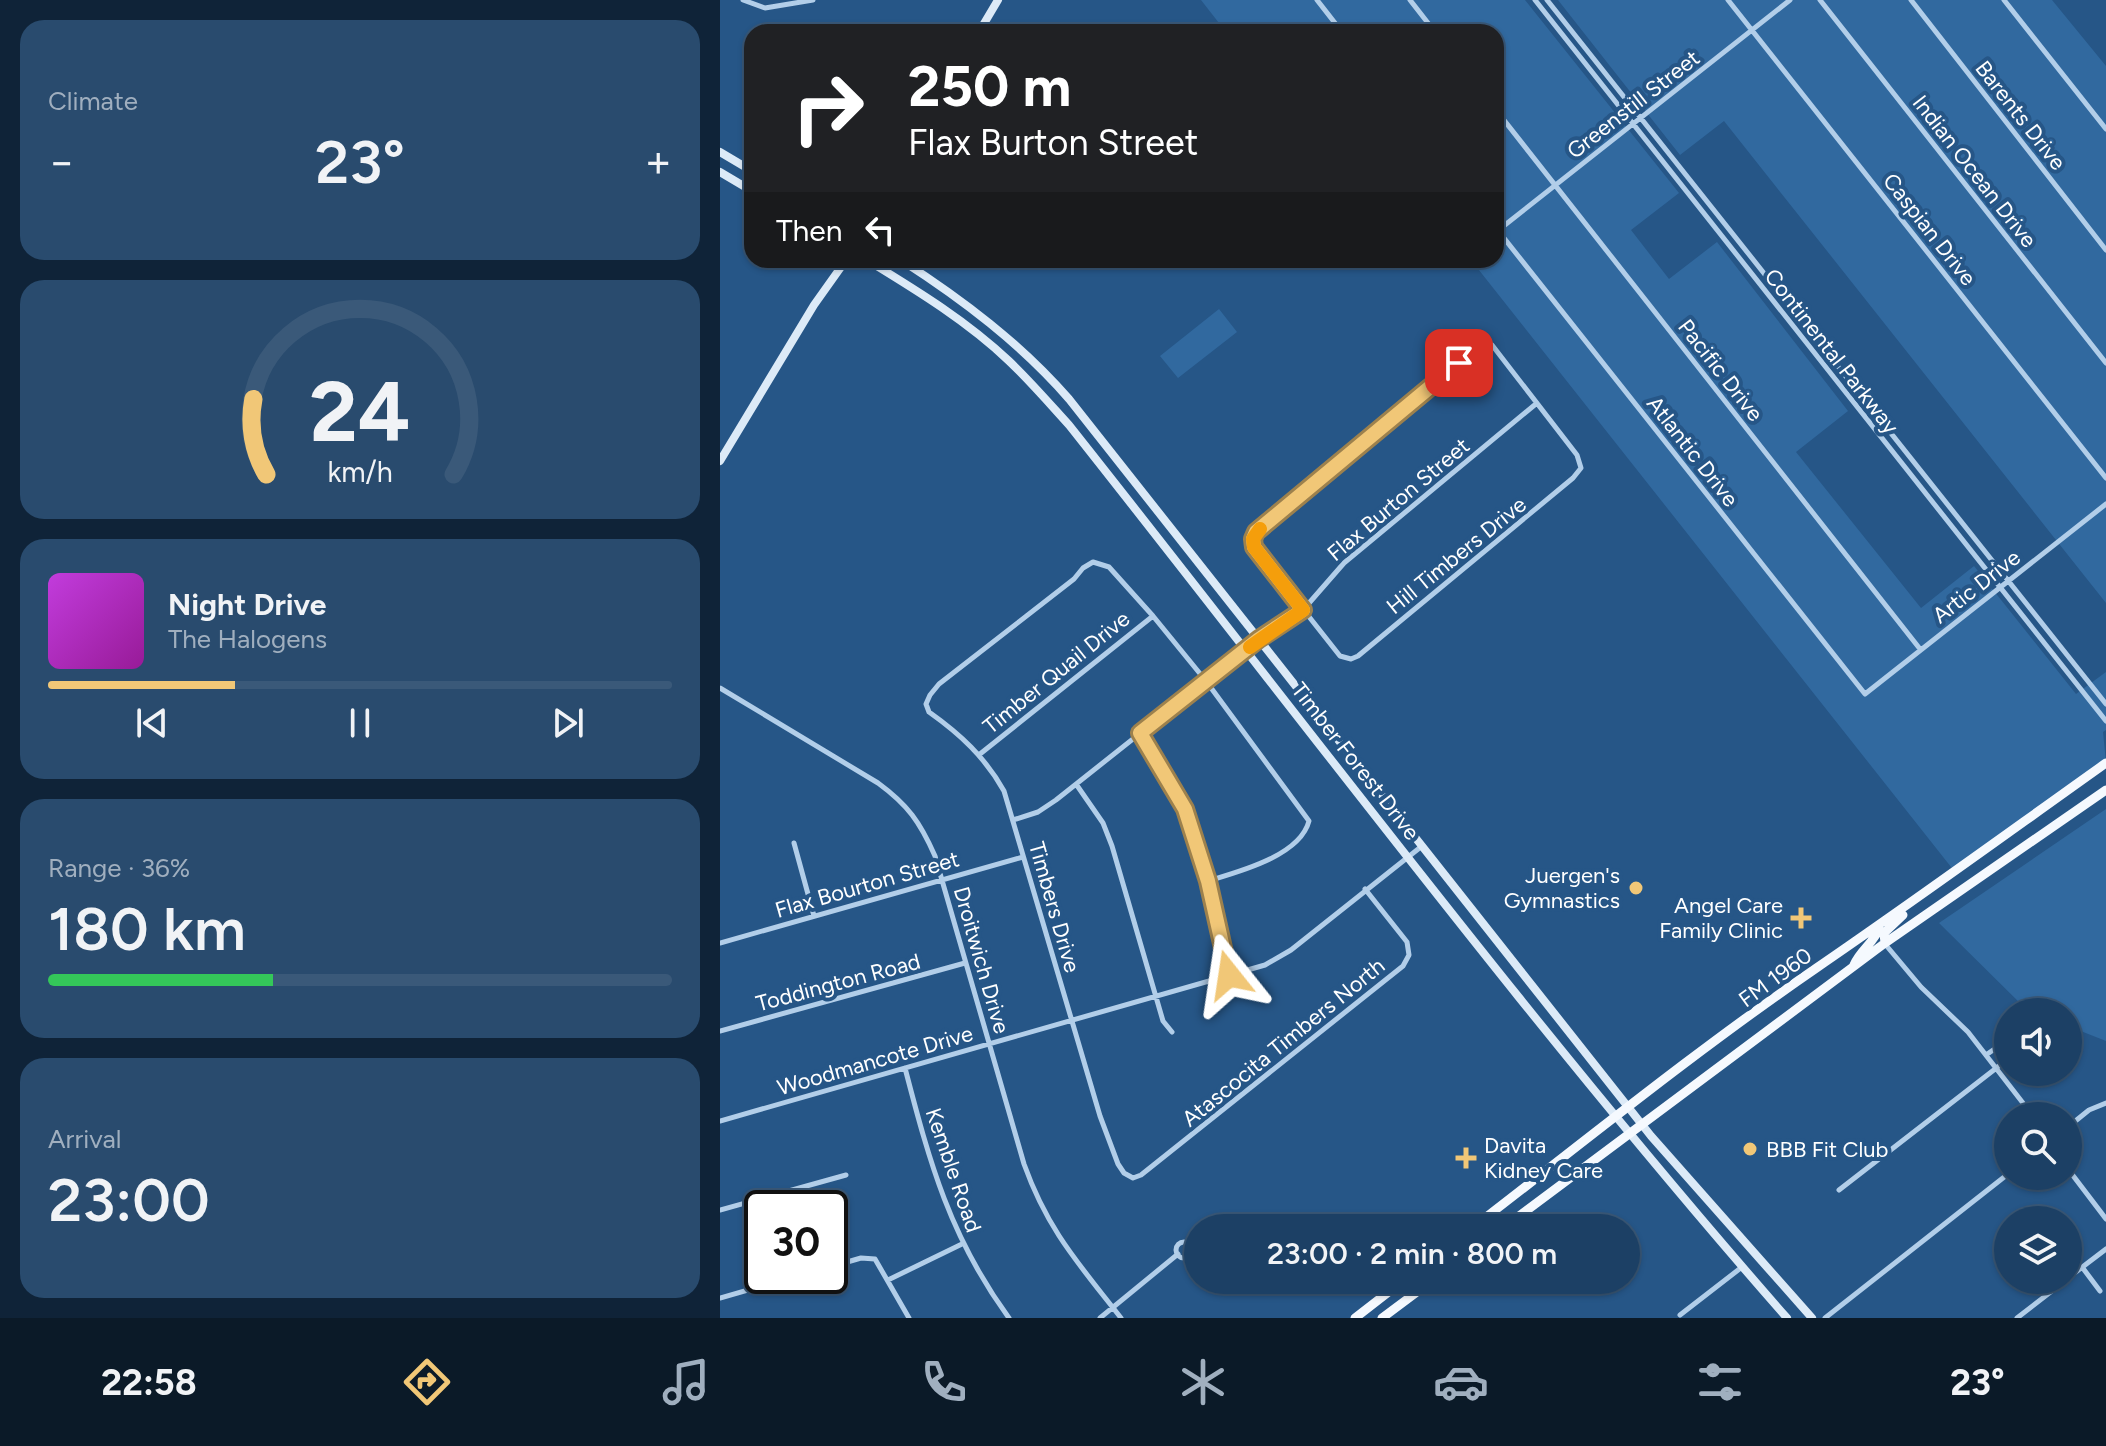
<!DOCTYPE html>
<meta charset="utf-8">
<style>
:root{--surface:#1c4065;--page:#294b6e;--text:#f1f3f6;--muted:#a0afbf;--line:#3a5979;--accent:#f1c777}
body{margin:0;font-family:Figtree,sans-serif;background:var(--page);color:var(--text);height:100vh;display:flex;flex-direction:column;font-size:30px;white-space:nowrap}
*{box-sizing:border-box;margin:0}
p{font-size:26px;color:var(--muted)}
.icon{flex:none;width:44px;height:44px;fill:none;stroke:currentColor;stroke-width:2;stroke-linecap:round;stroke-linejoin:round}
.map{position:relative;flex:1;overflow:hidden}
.panel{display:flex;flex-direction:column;gap:20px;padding:20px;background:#0f2338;width:720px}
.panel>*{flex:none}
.guide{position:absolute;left:24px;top:24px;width:760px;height:244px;border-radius:24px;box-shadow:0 2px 6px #0004,0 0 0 2px var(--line);background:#202124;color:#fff;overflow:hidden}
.controls{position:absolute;left:1274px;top:998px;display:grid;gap:16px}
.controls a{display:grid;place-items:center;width:88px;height:88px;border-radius:50%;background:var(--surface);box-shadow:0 2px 6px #0004,0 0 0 2px var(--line);font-size:40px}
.speed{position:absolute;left:24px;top:1190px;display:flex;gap:16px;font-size:40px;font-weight:700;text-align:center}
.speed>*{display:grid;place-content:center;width:104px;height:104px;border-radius:50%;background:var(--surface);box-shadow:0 2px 6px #0004,0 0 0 2px var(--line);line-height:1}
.speed .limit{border:4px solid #111;border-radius:12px;background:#fff;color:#111}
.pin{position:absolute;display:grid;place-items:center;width:68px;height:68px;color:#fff;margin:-34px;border-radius:16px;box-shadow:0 4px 12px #0006}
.me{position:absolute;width:88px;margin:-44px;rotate:345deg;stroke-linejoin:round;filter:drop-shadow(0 0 6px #0008)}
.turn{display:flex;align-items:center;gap:28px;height:168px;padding:0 32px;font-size:36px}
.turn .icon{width:104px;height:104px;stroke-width:2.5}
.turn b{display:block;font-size:56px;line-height:68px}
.then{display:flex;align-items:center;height:76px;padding:0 32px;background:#0003;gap:16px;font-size:30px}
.big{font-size:60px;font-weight:600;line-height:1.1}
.panel .card{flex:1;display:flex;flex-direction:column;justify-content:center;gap:12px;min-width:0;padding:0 28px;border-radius:24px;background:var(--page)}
.panel .dial{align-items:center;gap:0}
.dial svg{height:208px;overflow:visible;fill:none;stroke:var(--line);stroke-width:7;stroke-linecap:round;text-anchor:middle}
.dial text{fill:var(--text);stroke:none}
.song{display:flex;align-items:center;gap:24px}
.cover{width:96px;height:96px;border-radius:12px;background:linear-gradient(135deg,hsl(290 70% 55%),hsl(300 70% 35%))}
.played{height:8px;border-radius:4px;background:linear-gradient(90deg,var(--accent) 30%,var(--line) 30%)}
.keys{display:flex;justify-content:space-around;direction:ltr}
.heat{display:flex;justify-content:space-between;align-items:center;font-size:44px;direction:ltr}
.charge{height:12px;border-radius:6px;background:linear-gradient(90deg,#34c759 36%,var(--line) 0)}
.trip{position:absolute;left:464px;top:1214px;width:456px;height:80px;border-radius:40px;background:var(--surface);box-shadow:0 2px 6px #0004,0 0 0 2px var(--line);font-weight:600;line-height:80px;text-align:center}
.menu{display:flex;height:128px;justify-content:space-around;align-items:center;background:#0b1a28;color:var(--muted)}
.menu .icon{width:56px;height:56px}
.menu .current{color:var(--accent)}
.menu b{font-size:36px;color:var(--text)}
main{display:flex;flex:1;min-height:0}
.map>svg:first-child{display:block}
.green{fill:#31699f}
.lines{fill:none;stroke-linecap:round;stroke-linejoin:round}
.street{stroke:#b2cee9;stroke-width:5}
.secondary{stroke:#dceaf7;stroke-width:8}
.primary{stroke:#f5f9fe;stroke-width:9}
.route-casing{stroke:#9d814d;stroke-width:20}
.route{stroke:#f1c777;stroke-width:14}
.slow{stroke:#f59e0b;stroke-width:14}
.poi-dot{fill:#f1c777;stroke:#265687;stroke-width:3}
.labels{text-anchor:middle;stroke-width:8;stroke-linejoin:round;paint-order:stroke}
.street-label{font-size:22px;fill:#fff;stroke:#265687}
.poi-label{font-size:22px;fill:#fff;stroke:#265687;text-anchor:end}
</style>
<main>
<section class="panel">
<div class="card"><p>Climate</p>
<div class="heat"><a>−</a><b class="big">23°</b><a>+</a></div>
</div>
<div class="card dial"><svg viewBox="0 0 100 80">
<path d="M14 69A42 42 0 1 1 86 69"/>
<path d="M14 69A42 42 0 0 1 9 40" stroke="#f1c777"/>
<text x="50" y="56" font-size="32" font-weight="700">24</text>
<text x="50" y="72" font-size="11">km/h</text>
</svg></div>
<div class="card">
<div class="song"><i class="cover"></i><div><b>Night Drive</b><p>The Halogens</p></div></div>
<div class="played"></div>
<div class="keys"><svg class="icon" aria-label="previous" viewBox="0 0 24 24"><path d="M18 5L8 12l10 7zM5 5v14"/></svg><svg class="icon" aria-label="pause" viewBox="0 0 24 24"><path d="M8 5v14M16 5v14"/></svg><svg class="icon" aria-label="next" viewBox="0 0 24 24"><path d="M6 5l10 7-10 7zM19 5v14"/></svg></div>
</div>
<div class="card"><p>Range · 36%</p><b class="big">180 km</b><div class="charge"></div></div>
<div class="card"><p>Arrival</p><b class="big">23:00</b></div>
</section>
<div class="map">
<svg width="1386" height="1318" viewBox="0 0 1386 1318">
<rect width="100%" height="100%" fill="#265687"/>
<path class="green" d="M481 0H805L959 193 911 230 949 279 997 242 1128 411 1076 452 1201 608 1254 566 1356 694 1386 672V730L1383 732 1386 762 1235 872 751 260H776V32H506Z
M838 0H1332L1386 66V603L1004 121 960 155Z
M499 309 517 332 458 378 440 356Z
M1386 809V1041L1348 1026V1012L1307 1010 1219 923Z"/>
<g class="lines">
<path class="street" d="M23 0 45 8 93 0
M597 0 622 32
M690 0 715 32
M815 0 1386 721
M827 0 1386 704
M1008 0 1386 478
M1100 0 1386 363
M1191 0 1386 250
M1284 0 1386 129
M776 110 1200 649
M776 228 1145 694 1386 504
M776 232 1070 0
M761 344 772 345 857 455 861 468 853 478 638 656 631 659 620 656 534 547 533 539 536 532Z
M0 688 158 783C188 805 200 822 215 856L304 1164C328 1231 359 1264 401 1318
M420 733 465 809 488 881 509 975
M260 754 433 616
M356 784 383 823 392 846 443 1021 452 1032
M293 820 318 812 336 800 539 639 583 610 624 563 817 403
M74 843 94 916
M488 881C518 872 580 856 589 821L486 681 433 616 389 567 373 562 363 568 354 579 219 684 210 695 206 704 209 712C240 734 265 757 284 791L380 1116 398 1164 404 1173 413 1178 421 1175 683 966 689 955 687 942 645 889
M0 943 303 857
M1165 944 1201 987 1248 1032 1313 1116
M0 1031 245 963
M1266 1055 1283 1043H1288
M185 1068C210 1164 230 1237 289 1318
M0 1121 545 965 571 950 702 846
M1348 1127 1369 1110 1386 1103
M1348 1169 1386 1219
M1119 1190 1288 1059
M0 1210 126 1175
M456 1250a8 8 0 1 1 16 0a8 8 0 1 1-16 0Z
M110 1267 141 1258 155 1259 189 1318
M1362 1267 1380 1291
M1348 1278 1386 1249
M168 1280 242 1244
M0 1298 77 1276
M960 1315 1022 1267
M380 1318 458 1254
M1105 1318 1288 1174
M1297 1318 1346 1280"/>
<path class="secondary" d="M259 32 278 0
M0 152 32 171
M0 172 32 191
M147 260C196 290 247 321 289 361 310 381 329 403 349 425 586 724 815 1031 1067 1318
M181 260C243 300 300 343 349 399L931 1136 1092 1318
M0 461 94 305 126 260"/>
<path class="primary" d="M1165 943 1164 933 1183 915
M1134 965C1140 950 1155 942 1159 928
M752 1228C865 1141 977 1050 1095 969 1193 902 1289 832 1386 763
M783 1228 1165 943 1386 790
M635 1318 684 1280
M662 1318 713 1280"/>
</g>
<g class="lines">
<defs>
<path id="route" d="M509 975 488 881 465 809 420 733 539 639 583 610 534 547 533 539 536 532 739 363"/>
</defs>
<use href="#route" class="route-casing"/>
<use href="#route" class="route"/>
<path class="slow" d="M530 647 583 610 534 547 533 539 540 529"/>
</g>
<g class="poi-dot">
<circle cx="916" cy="888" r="8"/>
<path d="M1077 906h8v8h8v8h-8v8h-8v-8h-8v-8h8z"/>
<circle cx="1030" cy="1149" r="8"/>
<path d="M742 1146h8v8h8v8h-8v8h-8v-8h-8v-8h8z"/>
</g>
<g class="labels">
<g class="street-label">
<text transform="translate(913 104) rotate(-38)" y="8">Greenstill Street</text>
<text transform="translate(1301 115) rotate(52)" y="8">Barents Drive</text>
<text transform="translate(1255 171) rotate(52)" y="8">Indian Ocean Drive</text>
<text transform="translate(1210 229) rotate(52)" y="8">Caspian Drive</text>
<text transform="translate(1112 351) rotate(52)" y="8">Continental Parkway</text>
<text transform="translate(1001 370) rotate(52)" y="8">Pacific Drive</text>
<text transform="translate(973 451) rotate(52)" y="8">Atlantic Drive</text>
<text transform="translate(678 499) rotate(-40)" y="8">Flax Burton Street</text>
<text transform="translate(736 555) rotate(-39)" y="8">Hill Timbers Drive</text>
<text transform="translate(1256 586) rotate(-38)" y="8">Artic Drive</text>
<text transform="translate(336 672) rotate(-39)" y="8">Timber Quail Drive</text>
<text transform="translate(636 761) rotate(52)" y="8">Timber Forest Drive</text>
<text transform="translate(147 884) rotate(-16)" y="8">Flax Bourton Street</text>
<text transform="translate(335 907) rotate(74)" y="8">Timbers Drive</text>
<text transform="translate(262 960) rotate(74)" y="8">Droitwich Drive</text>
<text transform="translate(1055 977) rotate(-36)" y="8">FM 1960</text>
<text transform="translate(118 982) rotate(-15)" y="8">Toddington Road</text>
<text transform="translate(563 1042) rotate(-39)" y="8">Atascocita Timbers North</text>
<text transform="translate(155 1060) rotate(-16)" y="8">Woodmancote Drive</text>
<text transform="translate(234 1170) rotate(71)" y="8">Kemble Road</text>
</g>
<g class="poi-label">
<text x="900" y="883">Juergen's<tspan x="900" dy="25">Gymnastics</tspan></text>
<text x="1063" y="913">Angel Care<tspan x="1063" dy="25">Family Clinic</tspan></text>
<text x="764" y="1153" text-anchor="start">Davita<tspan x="764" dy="25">Kidney Care</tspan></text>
<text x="1046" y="1157" text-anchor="start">BBB Fit Club</text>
</g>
</g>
</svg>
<div class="controls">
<a><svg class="icon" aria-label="sound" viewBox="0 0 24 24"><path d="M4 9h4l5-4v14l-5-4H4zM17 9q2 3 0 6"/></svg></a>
<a><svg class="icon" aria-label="search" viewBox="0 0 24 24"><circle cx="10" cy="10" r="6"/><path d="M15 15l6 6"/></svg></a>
<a><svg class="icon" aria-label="layers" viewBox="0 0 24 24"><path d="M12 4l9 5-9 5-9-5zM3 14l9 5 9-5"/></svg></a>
</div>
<div class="speed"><div class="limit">30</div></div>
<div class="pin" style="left:739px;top:363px;background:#d93025"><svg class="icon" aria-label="arrive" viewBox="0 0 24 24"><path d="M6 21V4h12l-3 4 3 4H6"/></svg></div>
<svg class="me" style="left:509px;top:975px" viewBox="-20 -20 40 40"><path d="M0-17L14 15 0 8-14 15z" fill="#f1c777" stroke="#fff" stroke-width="4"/></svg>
<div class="trip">23:00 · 2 min · 800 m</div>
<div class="guide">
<div class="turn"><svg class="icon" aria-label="right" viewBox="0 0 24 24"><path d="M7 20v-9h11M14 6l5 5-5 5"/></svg><div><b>250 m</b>Flax Burton Street</div></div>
<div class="then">Then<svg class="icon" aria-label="left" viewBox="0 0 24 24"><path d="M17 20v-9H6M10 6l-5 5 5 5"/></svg></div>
</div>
</div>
</main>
<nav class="menu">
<b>22:58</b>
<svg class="icon current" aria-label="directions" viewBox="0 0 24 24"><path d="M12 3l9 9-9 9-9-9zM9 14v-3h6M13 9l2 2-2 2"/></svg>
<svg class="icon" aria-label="music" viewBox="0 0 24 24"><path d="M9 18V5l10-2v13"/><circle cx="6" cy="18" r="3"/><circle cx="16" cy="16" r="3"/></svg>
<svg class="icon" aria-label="phone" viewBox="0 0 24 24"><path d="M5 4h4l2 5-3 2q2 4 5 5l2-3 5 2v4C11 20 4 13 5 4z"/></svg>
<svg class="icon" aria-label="climate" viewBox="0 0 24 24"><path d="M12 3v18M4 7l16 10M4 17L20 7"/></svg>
<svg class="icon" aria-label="car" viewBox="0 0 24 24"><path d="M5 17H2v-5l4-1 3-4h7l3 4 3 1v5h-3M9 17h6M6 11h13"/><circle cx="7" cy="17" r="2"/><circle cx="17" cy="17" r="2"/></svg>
<svg class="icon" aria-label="filters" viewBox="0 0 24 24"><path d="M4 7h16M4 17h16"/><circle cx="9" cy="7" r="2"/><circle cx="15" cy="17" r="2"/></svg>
<b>23°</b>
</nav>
